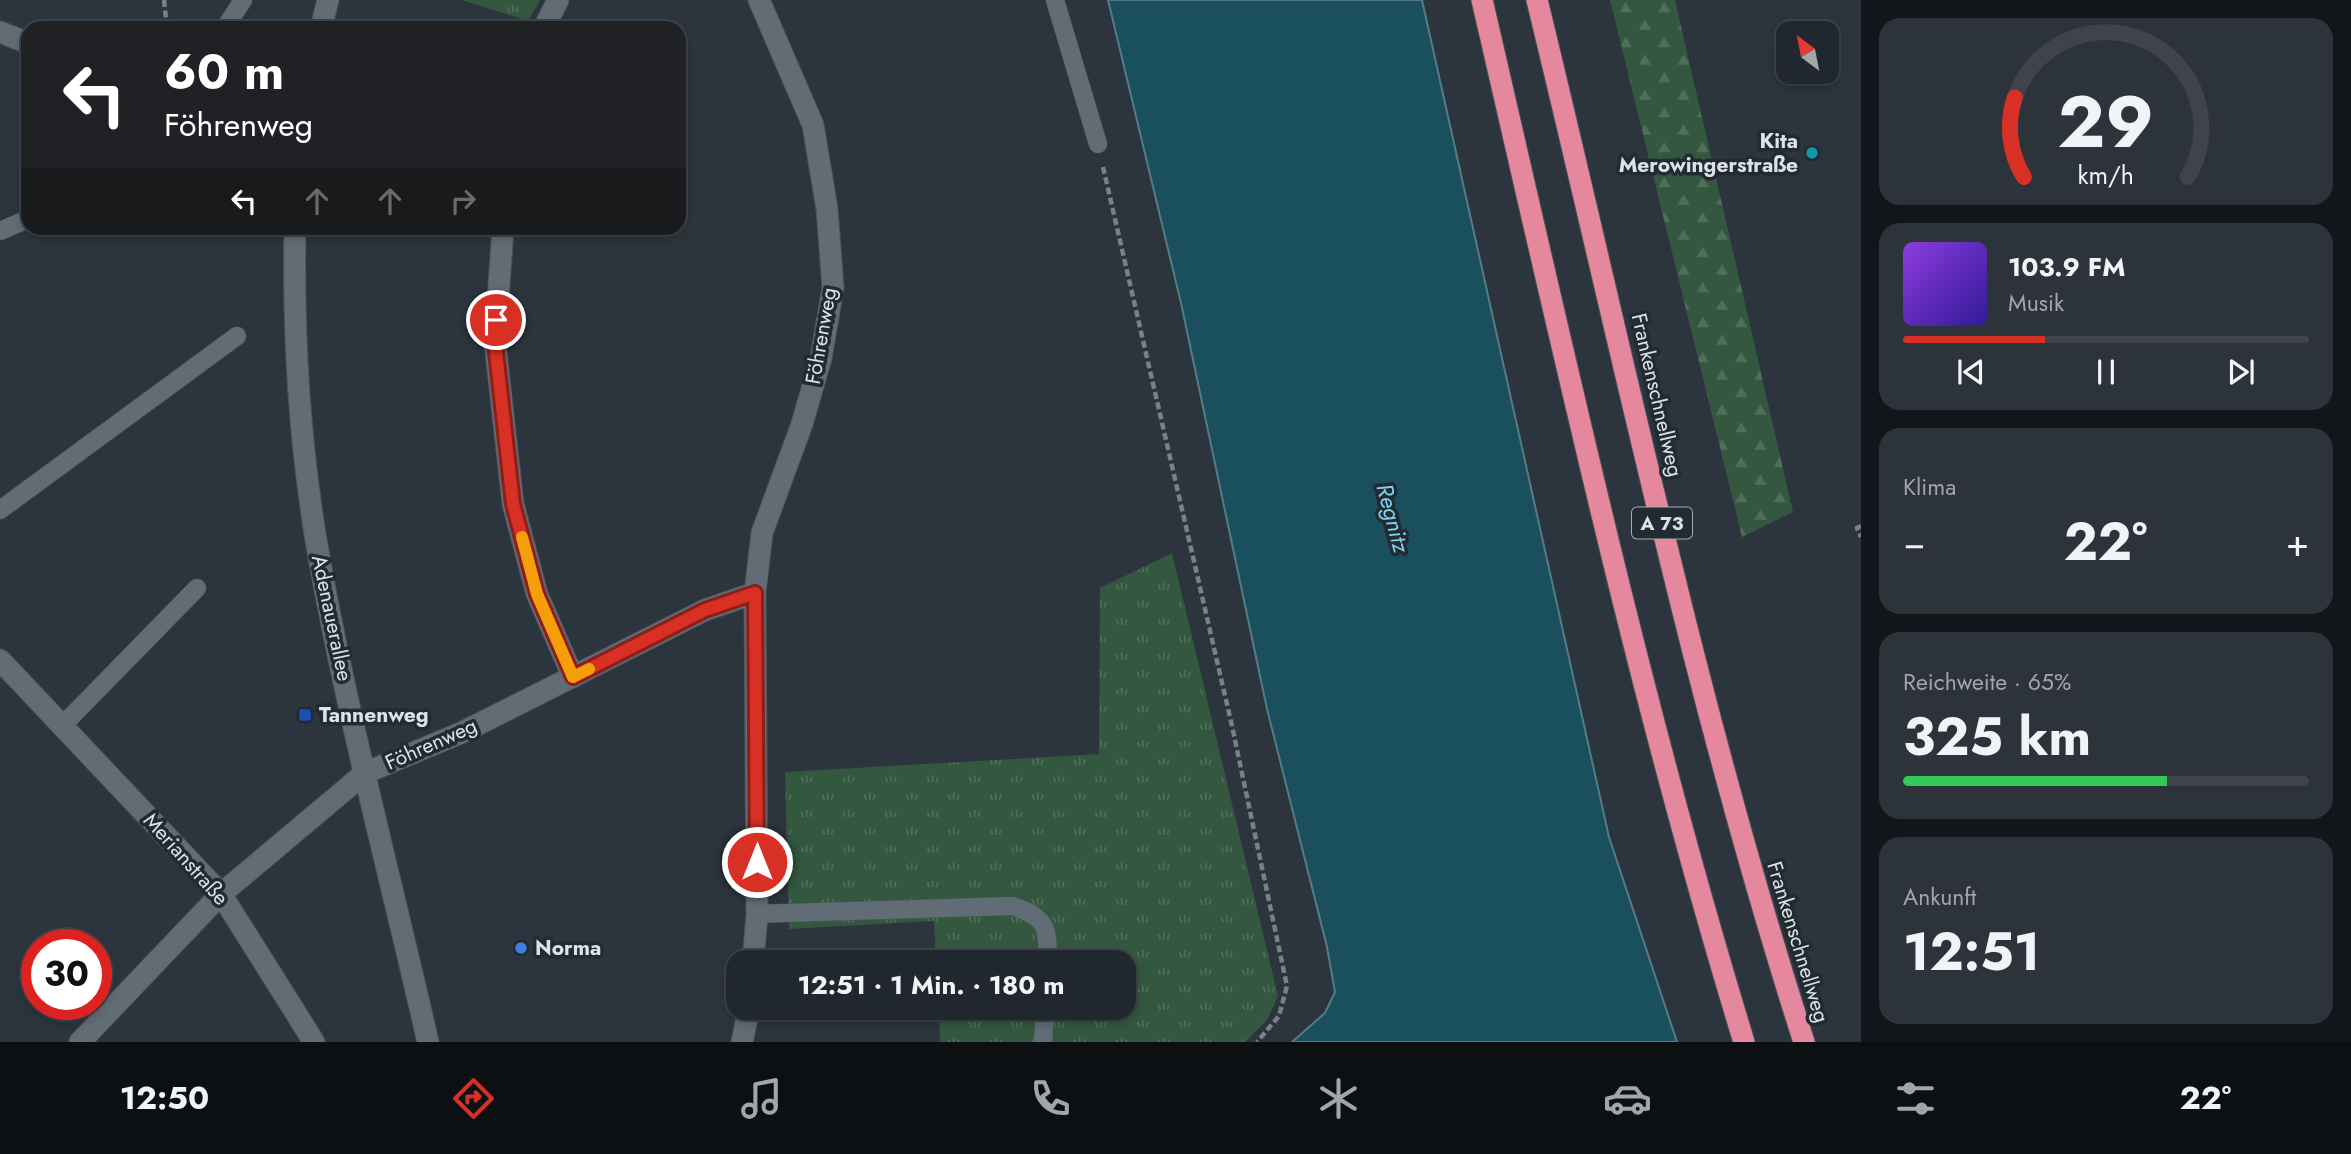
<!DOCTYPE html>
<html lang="de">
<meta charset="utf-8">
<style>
:root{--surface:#21272e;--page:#2d333a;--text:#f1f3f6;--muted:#a2a5aa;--line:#3e444a;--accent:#d93025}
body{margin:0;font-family:Jost,sans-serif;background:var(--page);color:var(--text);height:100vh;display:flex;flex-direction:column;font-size:26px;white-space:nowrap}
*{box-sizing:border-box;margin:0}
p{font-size:23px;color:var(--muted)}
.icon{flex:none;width:38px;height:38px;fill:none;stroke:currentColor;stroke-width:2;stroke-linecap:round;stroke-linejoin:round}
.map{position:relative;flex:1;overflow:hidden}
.details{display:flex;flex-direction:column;gap:18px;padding:18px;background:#121519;width:490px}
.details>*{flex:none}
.guide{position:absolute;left:21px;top:21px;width:665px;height:214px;border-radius:21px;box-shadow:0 4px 10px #0003,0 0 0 2px var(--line);background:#202124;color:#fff;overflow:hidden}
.needle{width:46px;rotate:328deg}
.fabs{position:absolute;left:1776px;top:21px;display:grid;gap:14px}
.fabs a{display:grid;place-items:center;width:63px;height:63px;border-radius:14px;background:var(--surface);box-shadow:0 4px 10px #0003,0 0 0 2px var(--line);font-size:35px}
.speed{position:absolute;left:21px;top:929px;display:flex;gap:14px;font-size:35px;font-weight:700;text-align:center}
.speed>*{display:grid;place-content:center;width:91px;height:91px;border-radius:50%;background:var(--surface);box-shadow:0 4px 10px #0003,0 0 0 2px var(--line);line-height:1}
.speed .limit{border:10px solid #d22;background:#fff;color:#111}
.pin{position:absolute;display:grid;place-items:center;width:60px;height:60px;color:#fff;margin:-30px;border:4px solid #fff;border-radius:50%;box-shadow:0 2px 7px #0007}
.me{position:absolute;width:77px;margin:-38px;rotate:0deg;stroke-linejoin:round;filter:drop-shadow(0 0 5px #0008)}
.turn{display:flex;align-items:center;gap:24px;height:147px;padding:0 28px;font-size:32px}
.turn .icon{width:91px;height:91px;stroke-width:2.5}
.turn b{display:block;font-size:49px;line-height:60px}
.lanes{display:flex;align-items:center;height:66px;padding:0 28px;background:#0003;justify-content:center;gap:35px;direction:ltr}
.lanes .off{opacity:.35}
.big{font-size:52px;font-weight:700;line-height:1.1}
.details .tile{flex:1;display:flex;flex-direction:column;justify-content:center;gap:10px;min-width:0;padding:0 24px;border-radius:21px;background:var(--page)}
.details .dial{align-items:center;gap:0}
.dial svg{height:182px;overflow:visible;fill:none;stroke:var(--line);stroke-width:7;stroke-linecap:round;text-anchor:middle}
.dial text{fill:var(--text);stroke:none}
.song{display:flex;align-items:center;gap:21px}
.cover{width:84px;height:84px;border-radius:10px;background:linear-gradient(135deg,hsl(270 70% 55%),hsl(250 70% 35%))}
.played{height:7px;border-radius:4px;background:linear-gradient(90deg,var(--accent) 35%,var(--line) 35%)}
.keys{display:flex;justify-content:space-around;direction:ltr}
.heat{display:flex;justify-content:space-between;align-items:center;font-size:38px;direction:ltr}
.charge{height:10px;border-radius:5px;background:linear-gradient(90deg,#34c759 65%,var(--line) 0)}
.trip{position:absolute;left:726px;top:950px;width:410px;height:70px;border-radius:21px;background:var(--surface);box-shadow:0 4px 10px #0003,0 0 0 2px var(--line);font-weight:700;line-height:70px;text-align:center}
.tab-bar{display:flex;height:112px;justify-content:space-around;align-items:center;background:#0d1012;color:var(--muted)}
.tab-bar .icon{width:49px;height:49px}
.tab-bar .selected{color:var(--accent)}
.tab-bar b{font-size:32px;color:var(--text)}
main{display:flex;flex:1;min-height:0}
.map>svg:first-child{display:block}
.grass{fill:url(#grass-tufts)}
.forest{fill:url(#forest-firs)}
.water{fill:#1a505e;stroke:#547c87;stroke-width:2}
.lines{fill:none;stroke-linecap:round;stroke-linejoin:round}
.lane-casing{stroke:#4c535b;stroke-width:19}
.street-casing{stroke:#4c535b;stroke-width:23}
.secondary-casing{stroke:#4c535b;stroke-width:23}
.highway-casing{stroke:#4c535b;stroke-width:23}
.path{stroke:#798087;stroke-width:4.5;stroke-dasharray:7 3.5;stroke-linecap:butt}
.lane{stroke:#626c75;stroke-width:18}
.street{stroke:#626c75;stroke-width:21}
.secondary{stroke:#626c75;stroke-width:21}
.highway{stroke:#e5889d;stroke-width:21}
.route-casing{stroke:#8d1f18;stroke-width:18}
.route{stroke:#d93025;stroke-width:12}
.slow{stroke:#f59e0b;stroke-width:12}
.culture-dot{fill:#0f9aa8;stroke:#222a32;stroke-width:2.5}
.transit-dot{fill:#1a4fb4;stroke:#222a32;stroke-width:2.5}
.shop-dot{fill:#3f7fe0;stroke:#222a32;stroke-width:2.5}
.labels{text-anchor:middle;stroke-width:7;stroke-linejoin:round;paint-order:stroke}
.shield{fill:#222a32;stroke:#a5abb1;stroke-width:2}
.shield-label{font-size:19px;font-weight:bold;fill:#dde2e7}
.poi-label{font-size:21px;font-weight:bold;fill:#dde2e7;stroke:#222a32;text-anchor:start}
.street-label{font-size:21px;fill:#dde2e7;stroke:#222a32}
.water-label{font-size:23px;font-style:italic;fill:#7ed3ec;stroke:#222a32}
</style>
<main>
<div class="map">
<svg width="1861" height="1042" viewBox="0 0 1861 1042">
<defs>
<pattern id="grass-tufts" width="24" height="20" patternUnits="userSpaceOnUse" patternTransform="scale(1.75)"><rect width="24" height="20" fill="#33573f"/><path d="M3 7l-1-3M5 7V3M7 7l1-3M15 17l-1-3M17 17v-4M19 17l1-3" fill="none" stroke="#506f5b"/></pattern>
<pattern id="forest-firs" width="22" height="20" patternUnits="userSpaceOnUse" patternTransform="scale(1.75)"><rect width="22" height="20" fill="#33573f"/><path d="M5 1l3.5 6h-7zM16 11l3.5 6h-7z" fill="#506f5b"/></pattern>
</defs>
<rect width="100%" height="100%" fill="#2c343d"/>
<path class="grass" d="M462 0H540L528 21Z
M1172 553 1278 996 1267 1020 1245 1042H940L939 1008H1124V962H936L934 921 789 929 785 772 1099 754 1100 588Z"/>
<path class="forest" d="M1610 0H1675L1793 512 1742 537Z"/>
<path class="water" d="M1108 0H1422L1609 837 1677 1042H1292L1325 1013 1335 992 1327 947 1267 709 1181 303Z"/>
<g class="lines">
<defs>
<path id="lane" d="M1055 0 1098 144
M225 28 243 0
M0 231 28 219
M0 510 237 336
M62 726 197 588
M757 914 1012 906C1047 917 1049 929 1047 962
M1043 1042 1045 1008"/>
<path id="street" d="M544 28 558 0
M503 228 495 343 513 504 537 594 573 677
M755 593 762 533 802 424 821 358 833 288 827 209 813 125 759 0
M0 660 221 894 314 1042
M80 1042 221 894 365 773 463 732 705 610 755 593 757 914 753 962
M742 1042 749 1008"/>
<path id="secondary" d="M321 28 328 0
M0 32 28 43
M295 228C293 331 299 437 316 540 345 708 390 875 428 1042"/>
<path id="highway" d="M1482 0C1563 349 1639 699 1744 1042
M1537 0C1622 348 1694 700 1804 1042"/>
</defs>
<use href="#lane" class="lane-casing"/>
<use href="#street" class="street-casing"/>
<use href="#secondary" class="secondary-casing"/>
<use href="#highway" class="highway-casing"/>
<path class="path" d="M164 0 167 28
M348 22 374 28
M1103 167 1232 726 1287 986 1279 1016 1257 1042
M1861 526 1857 528 1861 537"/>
<use href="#lane" class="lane"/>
<use href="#street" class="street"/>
<use href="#secondary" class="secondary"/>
<use href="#highway" class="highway"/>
</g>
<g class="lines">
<defs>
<path id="route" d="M496 320 495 343 513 504 537 594 573 677 705 610 755 593 757 862"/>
</defs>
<use href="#route" class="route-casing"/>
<use href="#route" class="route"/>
<path class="slow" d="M522 537 537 594 573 677 589 669"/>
</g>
<circle class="culture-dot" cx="1812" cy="153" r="7"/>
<rect class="transit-dot" x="298" y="708" width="14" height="14" rx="3.5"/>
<circle class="shop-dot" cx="521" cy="948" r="7"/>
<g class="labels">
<rect class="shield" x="1632" y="507.5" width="60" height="31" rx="5"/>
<g class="shield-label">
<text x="1662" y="530">A 73</text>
</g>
<g class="poi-label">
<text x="1798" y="148" text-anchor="end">Kita<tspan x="1798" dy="24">Merowingerstraße</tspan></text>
<text x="319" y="722">Tannenweg</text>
<text x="535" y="955">Norma</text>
</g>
<g class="street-label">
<text transform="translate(821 336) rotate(-80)" y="7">Föhrenweg</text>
<text transform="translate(1657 395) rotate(77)" y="7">Frankenschnellweg</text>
<text transform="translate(332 618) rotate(78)" y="7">Adenauerallee</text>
<text transform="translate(431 744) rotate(-24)" y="7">Föhrenweg</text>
<text transform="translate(186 859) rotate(48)" y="7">Merianstraße</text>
<text transform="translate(1798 942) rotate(73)" y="7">Frankenschnellweg</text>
</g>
<g class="water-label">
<text transform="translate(1393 518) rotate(75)" y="8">Regnitz</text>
</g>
</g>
</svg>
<div class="fabs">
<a><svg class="needle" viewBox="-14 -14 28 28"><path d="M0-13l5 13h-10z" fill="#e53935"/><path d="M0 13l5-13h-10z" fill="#a2a5aa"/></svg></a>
</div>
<div class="speed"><div class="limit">30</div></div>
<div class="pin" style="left:496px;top:320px;background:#d93025"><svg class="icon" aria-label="arrive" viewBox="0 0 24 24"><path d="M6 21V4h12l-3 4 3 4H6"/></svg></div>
<svg class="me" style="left:757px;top:862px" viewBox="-20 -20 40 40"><circle r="17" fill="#d93025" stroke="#fff" stroke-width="3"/><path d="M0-11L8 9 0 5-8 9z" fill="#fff"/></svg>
<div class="trip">12:51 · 1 Min. · 180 m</div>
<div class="guide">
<div class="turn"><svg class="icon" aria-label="left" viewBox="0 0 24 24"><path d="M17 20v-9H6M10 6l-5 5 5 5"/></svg><div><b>60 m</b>Föhrenweg</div></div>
<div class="lanes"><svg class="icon" aria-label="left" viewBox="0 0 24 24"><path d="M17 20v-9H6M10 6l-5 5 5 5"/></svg><svg class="icon off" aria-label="ahead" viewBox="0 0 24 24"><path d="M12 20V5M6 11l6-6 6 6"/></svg><svg class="icon off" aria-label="ahead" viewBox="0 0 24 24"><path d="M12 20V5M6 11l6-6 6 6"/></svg><svg class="icon off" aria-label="right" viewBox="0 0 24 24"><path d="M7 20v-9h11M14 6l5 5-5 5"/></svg></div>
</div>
</div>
<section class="details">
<div class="tile dial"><svg viewBox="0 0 100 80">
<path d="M14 69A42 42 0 1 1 86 69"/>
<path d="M14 69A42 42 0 0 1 10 34" stroke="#d93025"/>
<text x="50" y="56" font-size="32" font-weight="700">29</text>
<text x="50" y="72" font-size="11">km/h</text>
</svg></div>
<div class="tile">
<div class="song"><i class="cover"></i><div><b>103.9 FM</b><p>Musik</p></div></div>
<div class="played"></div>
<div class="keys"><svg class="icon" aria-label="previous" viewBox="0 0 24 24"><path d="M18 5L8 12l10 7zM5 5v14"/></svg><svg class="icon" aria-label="pause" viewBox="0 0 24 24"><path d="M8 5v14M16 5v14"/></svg><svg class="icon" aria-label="next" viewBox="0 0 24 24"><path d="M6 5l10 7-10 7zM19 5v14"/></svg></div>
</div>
<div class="tile"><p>Klima</p>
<div class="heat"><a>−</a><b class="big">22°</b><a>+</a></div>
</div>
<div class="tile"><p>Reichweite · 65%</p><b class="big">325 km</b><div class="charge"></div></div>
<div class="tile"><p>Ankunft</p><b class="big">12:51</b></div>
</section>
</main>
<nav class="tab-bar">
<b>12:50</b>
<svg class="icon selected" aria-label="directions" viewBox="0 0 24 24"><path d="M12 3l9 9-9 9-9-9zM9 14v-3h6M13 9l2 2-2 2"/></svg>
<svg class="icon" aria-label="music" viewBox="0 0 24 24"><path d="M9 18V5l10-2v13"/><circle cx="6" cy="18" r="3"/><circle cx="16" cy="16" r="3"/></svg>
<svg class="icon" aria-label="phone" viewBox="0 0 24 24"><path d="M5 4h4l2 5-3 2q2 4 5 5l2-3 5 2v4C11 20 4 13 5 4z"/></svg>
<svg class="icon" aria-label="climate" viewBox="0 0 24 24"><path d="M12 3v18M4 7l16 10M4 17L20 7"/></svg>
<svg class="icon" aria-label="car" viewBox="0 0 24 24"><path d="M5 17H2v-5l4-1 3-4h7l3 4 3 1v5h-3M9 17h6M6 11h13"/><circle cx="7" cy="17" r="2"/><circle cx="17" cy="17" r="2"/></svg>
<svg class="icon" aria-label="filters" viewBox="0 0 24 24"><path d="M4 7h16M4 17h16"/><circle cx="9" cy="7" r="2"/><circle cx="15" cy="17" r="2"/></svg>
<b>22°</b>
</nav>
